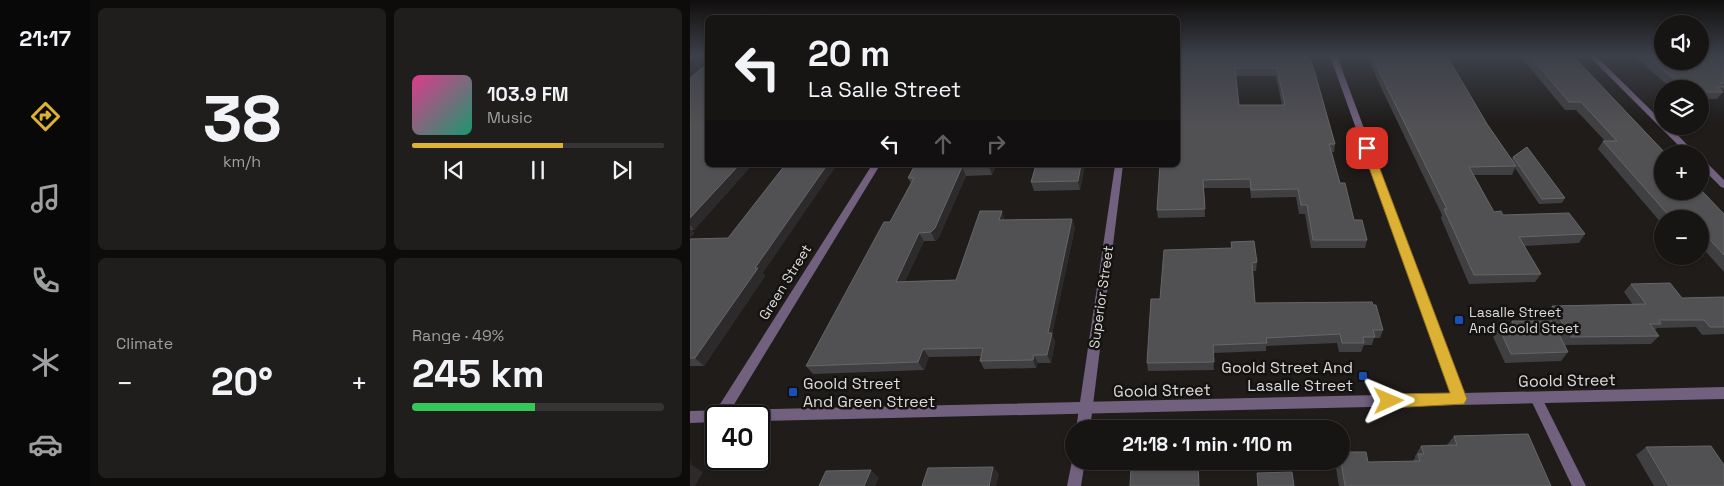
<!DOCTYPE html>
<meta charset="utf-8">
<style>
:root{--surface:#171514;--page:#201e1d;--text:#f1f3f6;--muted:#9e9fa0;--line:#363434;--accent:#ddb133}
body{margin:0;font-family:"Space Grotesk",sans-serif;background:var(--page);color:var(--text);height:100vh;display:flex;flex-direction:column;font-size:19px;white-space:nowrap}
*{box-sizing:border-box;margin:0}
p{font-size:16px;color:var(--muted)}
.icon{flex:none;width:28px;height:28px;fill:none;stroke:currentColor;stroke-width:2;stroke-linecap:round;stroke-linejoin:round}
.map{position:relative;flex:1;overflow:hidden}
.side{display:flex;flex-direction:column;gap:8px;padding:8px;background:#0d0c0b;width:600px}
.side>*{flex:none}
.guide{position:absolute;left:15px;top:15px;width:475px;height:152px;border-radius:8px;box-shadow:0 1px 4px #0004,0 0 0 1px var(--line);background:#171514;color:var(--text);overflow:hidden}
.fabs{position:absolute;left:964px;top:15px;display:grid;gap:10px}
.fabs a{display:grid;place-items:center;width:55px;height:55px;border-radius:50%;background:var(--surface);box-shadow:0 1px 4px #0004,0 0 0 1px var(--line);font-size:25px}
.speed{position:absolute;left:15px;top:405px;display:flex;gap:10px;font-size:25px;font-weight:700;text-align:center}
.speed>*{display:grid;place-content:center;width:65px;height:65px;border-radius:50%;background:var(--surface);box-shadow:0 1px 4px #0004,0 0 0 1px var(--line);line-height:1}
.speed .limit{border:2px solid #111;border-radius:8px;background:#fff;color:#111}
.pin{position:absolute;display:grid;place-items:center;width:42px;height:42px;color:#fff;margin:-21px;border-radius:10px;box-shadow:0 2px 8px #0006}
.me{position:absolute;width:55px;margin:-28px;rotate:89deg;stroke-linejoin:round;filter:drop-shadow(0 0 4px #0008)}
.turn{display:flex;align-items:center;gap:18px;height:105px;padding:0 20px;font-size:22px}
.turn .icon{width:65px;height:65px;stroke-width:2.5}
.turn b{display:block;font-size:35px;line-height:42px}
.lanes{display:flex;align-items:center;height:48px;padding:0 20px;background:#0003;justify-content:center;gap:25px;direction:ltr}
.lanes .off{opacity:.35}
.big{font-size:38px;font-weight:600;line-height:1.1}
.side .card{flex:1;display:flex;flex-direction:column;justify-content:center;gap:8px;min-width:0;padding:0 18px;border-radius:8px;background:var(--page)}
.side .dial{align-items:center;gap:0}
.dial b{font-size:65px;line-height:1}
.song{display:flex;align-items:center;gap:15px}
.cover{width:60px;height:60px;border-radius:8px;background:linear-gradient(135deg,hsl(330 70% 55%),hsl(160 70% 35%))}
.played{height:5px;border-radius:2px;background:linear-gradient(90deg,var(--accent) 60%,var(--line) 60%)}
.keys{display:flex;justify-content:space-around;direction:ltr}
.heat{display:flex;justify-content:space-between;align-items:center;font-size:28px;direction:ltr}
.charge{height:8px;border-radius:4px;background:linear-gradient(90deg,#34c759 49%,var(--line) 0)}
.side .tiles{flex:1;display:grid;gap:8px;grid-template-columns:repeat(2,1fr)}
.trip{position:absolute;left:375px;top:420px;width:285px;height:50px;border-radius:25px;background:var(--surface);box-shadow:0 1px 4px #0004,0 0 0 1px var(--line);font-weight:600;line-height:50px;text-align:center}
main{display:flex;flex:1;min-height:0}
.menu{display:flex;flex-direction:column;width:90px;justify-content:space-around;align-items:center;background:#090808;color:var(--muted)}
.menu .icon{width:35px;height:35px}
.menu .active{color:var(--accent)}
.menu b{font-size:22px;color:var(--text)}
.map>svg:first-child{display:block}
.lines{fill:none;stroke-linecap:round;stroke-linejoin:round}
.minor{fill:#71607e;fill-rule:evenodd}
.tertiary{fill:#71607e;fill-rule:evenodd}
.wall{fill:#404042;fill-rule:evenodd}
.shaded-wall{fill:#2c2a2b}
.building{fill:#515053;stroke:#666668;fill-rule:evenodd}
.route{fill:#ddb133;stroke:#907321}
.transit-dot{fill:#1a4fb4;stroke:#151311;stroke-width:2}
.labels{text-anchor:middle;stroke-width:5;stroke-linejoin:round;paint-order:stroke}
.street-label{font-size:14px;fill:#dcdbd9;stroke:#151311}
.poi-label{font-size:14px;fill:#dcdbd9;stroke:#151311;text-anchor:start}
.near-poi-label{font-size:16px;fill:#dcdbd9;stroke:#151311;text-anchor:end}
.near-street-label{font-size:16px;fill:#dcdbd9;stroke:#151311}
</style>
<main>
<nav class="menu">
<b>21:17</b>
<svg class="icon active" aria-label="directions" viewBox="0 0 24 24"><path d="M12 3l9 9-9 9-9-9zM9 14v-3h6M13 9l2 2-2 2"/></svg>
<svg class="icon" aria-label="music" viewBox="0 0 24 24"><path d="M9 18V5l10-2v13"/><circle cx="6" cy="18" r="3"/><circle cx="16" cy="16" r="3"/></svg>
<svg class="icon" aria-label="phone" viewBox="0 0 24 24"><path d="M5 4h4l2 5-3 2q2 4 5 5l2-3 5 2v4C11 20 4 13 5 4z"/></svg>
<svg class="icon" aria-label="climate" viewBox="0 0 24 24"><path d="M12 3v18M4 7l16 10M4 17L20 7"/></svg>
<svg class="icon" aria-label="car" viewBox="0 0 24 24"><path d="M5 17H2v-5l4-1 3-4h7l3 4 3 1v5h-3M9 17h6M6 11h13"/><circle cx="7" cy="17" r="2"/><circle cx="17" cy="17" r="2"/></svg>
</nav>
<section class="side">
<div class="tiles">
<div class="card dial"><b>38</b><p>km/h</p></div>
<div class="card">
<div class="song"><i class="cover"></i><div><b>103.9 FM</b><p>Music</p></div></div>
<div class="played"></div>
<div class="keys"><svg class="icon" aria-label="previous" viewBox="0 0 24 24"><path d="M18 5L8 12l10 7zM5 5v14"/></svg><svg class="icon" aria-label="pause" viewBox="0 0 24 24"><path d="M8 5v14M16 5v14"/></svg><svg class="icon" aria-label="next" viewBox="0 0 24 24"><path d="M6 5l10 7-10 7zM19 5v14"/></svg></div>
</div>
<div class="card"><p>Climate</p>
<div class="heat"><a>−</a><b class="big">20°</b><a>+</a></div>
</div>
<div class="card"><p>Range · 49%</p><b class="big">245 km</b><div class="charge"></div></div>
</div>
</section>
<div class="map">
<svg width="1034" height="486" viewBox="0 0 1034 486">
<rect width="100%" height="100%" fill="#1f1c1a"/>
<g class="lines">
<path class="minor" d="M0 56H4L0 59Z
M640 56H647L775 399 773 403 769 405 765 403 763 399Z
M899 56H906L972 121V126H979L1006 154H997Z
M1010 158 1013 159 1034 180V188L1031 187 1010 166Z
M182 165H190L37 416H26L25 420 24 416 25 412Z
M425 165H433L400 429H386Z
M846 392 850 394 896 486H882L840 398 842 394Z
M383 456 384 461H395L391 486H377Z"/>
<path class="tertiary" d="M1034 387V399L69 421V416H26V422L0 423V411Z"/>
</g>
<path class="wall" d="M488 56H616L645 144 644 152H642L650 183 664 220 677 240 675 248H621L615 214H609L606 197 561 198 560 188H514L515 217 468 218 467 210ZM546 76H586L592 105H549Z
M678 56H757L797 124 822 159 823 157 875 198 872 203 849 204 825 168 822 175H784L804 212 813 215 895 234 889 243 834 246 851 274 845 282 779 284 751 218 752 215 687 79Z
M830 56H883L1034 214V272L1010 245V219H972V224L908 149 913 141H915L886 110H875Z
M944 56H1034V90H1032L1033 92 1027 99H1010V89H982Z
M0 78 18 165H62L4 230H1L4 233 0 238Z
M225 165H306L302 175 276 176 249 237 245 241H234L215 281 266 280 315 220 382 219 385 228 362 334 365 342 361 363H348L346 368 294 369 290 361 291 356 239 357 234 370 123 374 116 366 200 222 221 183 218 178Z
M395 165 390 190 344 191 341 182Z
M0 239 73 273 75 276 14 366H0Z
M541 242 567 262 566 271H563L565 303 683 305 693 330 690 338H684L682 345H674L671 352H649L647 343 576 346V351L523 353 524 370 458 371 457 363 470 299 541 248Z
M941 284 992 298 1034 297V334L1012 335 1006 327 967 328 965 330 969 336 961 344 875 345 878 352 871 361 815 363 803 337 809 328 818 327 822 321H861L856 314 862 306 943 305 934 292Z
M764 436 861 486H649L645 462 646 461 678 462 723 461 725 458V456L731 446 757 445Z
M956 447 1034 486H964L946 455Z"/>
<path class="shaded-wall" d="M49 165H62L4 230 0 225V218Z
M137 165H147L73 273 75 276 14 366 5 358 65 268Z
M300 165H306L302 175 299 166Z
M391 165H395L390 190 388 181Z
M272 167 276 176 249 237 245 241 241 232Z
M312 211 315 220H309Z
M382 219 385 228 362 334 365 342 361 363 357 355 358 333Z
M0 229 4 233 0 238Z
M229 233 234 241 211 290 206 282Z
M233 349 239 357 234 370 228 362Z
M344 355 348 363 346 368 343 360Z
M0 461 2 462 0 464 13 472 5 486H0Z
M303 467 309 474 306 486H299Z
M181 470 189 478 185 486H174Z"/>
<path class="building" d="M488 56H616L617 59H620L625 73 645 144H639L650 183H655L664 220H672L677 240H623L617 205H611L608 189 561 190 560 179 513 180 515 209 467 210 470 165H488ZM545 68H587L595 105H549Z
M683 56H757L797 124 826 166 779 167 804 212 811 211 813 215 879 213 895 234 829 237 851 274 784 275 754 209H757L689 71Z
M840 56H883L976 154H972V191H1010V189L1034 214V255L1010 229V219H982L913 141H927L891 102H879Z
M957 56H972V61H1010V56H1034V83H1030L1034 87H1027L1033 92H1010V89H996Z
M18 63V165H49L0 218V78Z
M837 147 875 198 852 199 823 157Z
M95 165H137L65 268H68L5 358H0V239L38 238Z
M225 165H300L299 166 272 167 245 228 241 232 229 233 206 282 266 280 290 211H312L309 220 382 219 358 333H362L357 355H344L343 360 290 361 293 348 233 349 228 362 116 366 194 222H200L224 178H218Z
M346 165H391L388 181 341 182Z
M564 241 567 262 562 263 565 303 682 302 683 305H686L693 330H683L685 337H673L674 343H652L650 334 576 338 577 343 523 345 524 362 457 363 461 299H470L474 250 542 248 541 242Z
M980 283 992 298 1034 297V327H1020L1014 320H969L971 324H960L969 336 881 337 862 306 956 304 941 284Z
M822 321H862L878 352 821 354 809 328 824 327Z
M838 434 861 486H655L651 461V452H676L678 462 730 461 728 454H734L731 446 767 445 764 436Z
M1021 446 1034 465V486H979L956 447Z
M455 461H508L509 486H440L441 466H455Z
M303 467 299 486H232L238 468Z
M181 470 174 486H129L136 471Z
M602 472 604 486H568L567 473Z"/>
<linearGradient id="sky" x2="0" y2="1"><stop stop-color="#110f0e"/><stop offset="0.45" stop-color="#3c4049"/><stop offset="1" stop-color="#3c4049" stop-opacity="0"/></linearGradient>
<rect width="1034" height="124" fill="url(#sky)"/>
<path class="route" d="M673 146 682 148 777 399 774 404 699 408 694 406 692 401 694 396 699 394 760 393 672 148Z"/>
<g class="transit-dot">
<rect x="764" y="315" width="10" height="10" rx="2.5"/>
<rect x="668" y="371" width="10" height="10" rx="2.5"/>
<rect x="98" y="387" width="10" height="10" rx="2.5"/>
</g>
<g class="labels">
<g class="street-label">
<text transform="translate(95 282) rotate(-58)" y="5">Green Street</text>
<text transform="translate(411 297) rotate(-82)" y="5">Superior Street</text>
</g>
<g class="poi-label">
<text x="779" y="317">Lasalle Street<tspan x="779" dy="16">And Goold Steet</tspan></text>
</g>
<g class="near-poi-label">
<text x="663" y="373">Goold Street And<tspan x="663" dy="18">Lasalle Street</tspan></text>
<text x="113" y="389" text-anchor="start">Goold Street<tspan x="113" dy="18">And Green Street</tspan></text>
</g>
<g class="near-street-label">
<text transform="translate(877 380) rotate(-1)" y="6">Goold Street</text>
<text transform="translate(472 390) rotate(-1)" y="6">Goold Street</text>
</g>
</g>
</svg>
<div class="fabs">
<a><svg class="icon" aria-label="sound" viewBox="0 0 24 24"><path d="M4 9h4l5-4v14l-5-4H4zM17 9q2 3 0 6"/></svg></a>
<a><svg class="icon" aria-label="layers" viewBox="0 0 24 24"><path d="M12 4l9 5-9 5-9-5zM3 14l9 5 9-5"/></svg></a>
<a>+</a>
<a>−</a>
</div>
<div class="speed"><div class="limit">40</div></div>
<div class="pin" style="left:677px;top:148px;background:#d93025"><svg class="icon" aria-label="arrive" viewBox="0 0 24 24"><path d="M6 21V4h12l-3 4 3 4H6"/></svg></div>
<svg class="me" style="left:699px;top:401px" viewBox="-20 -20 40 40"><path d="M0-17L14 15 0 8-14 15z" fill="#ddb133" stroke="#fff" stroke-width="4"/></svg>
<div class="trip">21:18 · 1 min · 110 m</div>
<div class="guide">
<div class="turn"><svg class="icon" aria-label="left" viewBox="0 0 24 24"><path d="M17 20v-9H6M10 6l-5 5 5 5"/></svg><div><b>20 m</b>La Salle Street</div></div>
<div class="lanes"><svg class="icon" aria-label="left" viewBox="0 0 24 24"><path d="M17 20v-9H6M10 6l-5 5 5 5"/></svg><svg class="icon off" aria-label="ahead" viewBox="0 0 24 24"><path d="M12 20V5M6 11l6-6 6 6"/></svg><svg class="icon off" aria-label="right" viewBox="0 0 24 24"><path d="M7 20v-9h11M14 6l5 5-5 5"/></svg></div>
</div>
</div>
</main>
